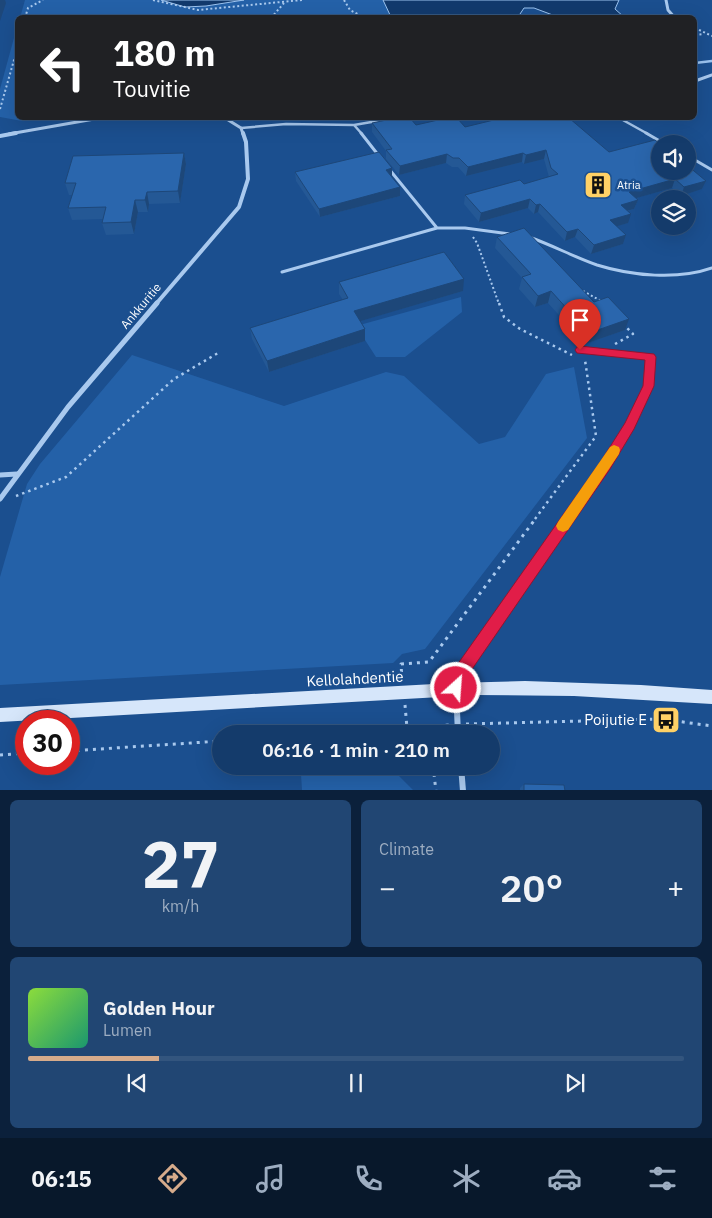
<!DOCTYPE html>
<meta charset="utf-8">
<style>
:root{--surface:#143b6b;--page:#214673;--text:#f1f3f6;--muted:#9dadc1;--line:#33557e;--accent:#d6ab8b}
body{margin:0;font-family:"IBM Plex Sans",sans-serif;background:var(--page);color:var(--text);height:100vh;display:flex;flex-direction:column;font-size:19px;white-space:nowrap}
*{box-sizing:border-box;margin:0}
p{font-size:16px;color:var(--muted)}
.icon{flex:none;width:28px;height:28px;fill:none;stroke:currentColor;stroke-width:2;stroke-linecap:round;stroke-linejoin:round}
.map{position:relative;height:790px;overflow:hidden}
.side{display:flex;flex-direction:column;gap:10px;padding:10px;background:#0b203b;flex:1}
.side>*{flex:none}
.guide{position:absolute;left:15px;top:15px;width:682px;height:105px;border-radius:8px;box-shadow:0 5px 20px #0002,0 0 0 1px var(--line);background:#202124;color:#fff;overflow:hidden}
.fabs{position:absolute;left:651px;top:135px;display:grid;gap:10px}
.fabs a{display:grid;place-items:center;width:45px;height:45px;border-radius:50%;background:var(--surface);box-shadow:0 5px 20px #0002,0 0 0 1px var(--line);font-size:25px}
.speed{position:absolute;left:15px;top:710px;display:flex;gap:10px;font-size:25px;font-weight:700;text-align:center}
.speed>*{display:grid;place-content:center;width:65px;height:65px;border-radius:50%;background:var(--surface);box-shadow:0 5px 20px #0002,0 0 0 1px var(--line);line-height:1}
.speed .limit{border:8px solid #d22;background:#fff;color:#111}
.pin{position:absolute;display:grid;place-items:center;width:42px;height:42px;color:#fff;margin:-51px -21px;border-radius:50% 50% 50% 0;rotate:-45deg;box-shadow:0 0 5px #0007}
.pin .icon{rotate:45deg}
.me{position:absolute;width:55px;margin:-28px;rotate:26deg;stroke-linejoin:round;filter:drop-shadow(0 0 4px #0008)}
.turn{display:flex;align-items:center;gap:18px;height:105px;padding:0 15px;font-size:22px}
.turn .icon{width:65px;height:65px;stroke-width:2.5}
.turn b{display:block;font-size:35px;line-height:42px}
.big{font-size:38px;font-weight:600;line-height:1.1}
.side .widget{flex:1;display:flex;flex-direction:column;justify-content:center;gap:8px;min-width:0;padding:0 18px;border-radius:8px;background:var(--page)}
.side .dial{align-items:center;gap:0}
.dial b{font-size:65px;line-height:1}
.song{display:flex;align-items:center;gap:15px}
.cover{width:60px;height:60px;border-radius:8px;background:linear-gradient(135deg,hsl(90 70% 55%),hsl(160 70% 35%))}
.played{height:5px;border-radius:2px;background:linear-gradient(90deg,var(--accent) 20%,var(--line) 20%)}
.keys{display:flex;justify-content:space-around;direction:ltr}
.heat{display:flex;justify-content:space-between;align-items:center;font-size:28px;direction:ltr}
.side .tiles{flex:1;display:grid;gap:10px;grid-template-columns:1fr 1fr}
.widget:last-child{grid-column:span 2}
.trip{position:absolute;left:212px;top:725px;width:288px;height:50px;border-radius:25px;background:var(--surface);box-shadow:0 5px 20px #0002,0 0 0 1px var(--line);font-weight:600;line-height:50px;text-align:center}
.tabs{display:flex;height:80px;justify-content:space-around;align-items:center;background:#08182b;color:var(--muted)}
.tabs .icon{width:35px;height:35px}
.tabs .on{color:var(--accent)}
.tabs b{font-size:22px;color:var(--text)}
.map>svg:first-child{display:block}
.green{fill:#2461a8}
.water{fill:#123a6d;stroke:#9cc4f0}
.lines{fill:none;stroke-linecap:round;stroke-linejoin:round}
.stream{stroke:#9cc4f0;stroke-width:2.5}
.path-far2{stroke:#a9c9ee;stroke-width:2;stroke-dasharray:2 2.5;stroke-linecap:butt}
.path-far1{stroke:#a9c9ee;stroke-width:2.5;stroke-dasharray:2.5 4;stroke-linecap:butt}
.path{stroke:#a9c9ee;stroke-width:3;stroke-dasharray:3 5;stroke-linecap:butt}
.lane-far1{stroke:#a9c9ee;stroke-width:2.5}
.lane{stroke:#a9c9ee;stroke-width:3}
.street-far3{stroke:#a9c9ee;stroke-width:3}
.street-far2{stroke:#a9c9ee;stroke-width:4}
.street-far1{stroke:#a9c9ee;stroke-width:5}
.street{stroke:#a9c9ee;stroke-width:6}
.secondary{fill:#d6e6fa;fill-rule:evenodd}
.wall{fill:#245895}
.shaded-wall{fill:#1d4779}
.building{fill:#2a66ad;stroke:#1d4779}
.route{fill:#e11d48;stroke:#92132f}
.slow{fill:#f59e0b}
.labels{text-anchor:middle;stroke-width:5;stroke-linejoin:round;paint-order:stroke}
.far-poi-label{font-size:11px;fill:#fff;stroke:#1b4f8f;text-anchor:start}
.street-label{font-size:12px;fill:#fff;stroke:#1b4f8f}
.near-street-label{font-size:15px;fill:#fff;stroke:#1b4f8f}
.near-poi-label{font-size:15px;fill:#fff;stroke:#1b4f8f;text-anchor:end}
</style>
<div class="map">
<svg width="712" height="791" viewBox="0 0 712 791">
<rect width="100%" height="100%" fill="#1b4f8f"/>
<path class="green" d="M25 0H161L185 7 206 6 244 0H383L391 17 20 18Z
M17 27 18 118H45L22 121 0 117V89Z
M461 297 462 312 405 357H376L356 326Z
M132 355 284 406 386 372 404 376 479 444 505 437 546 374 574 367 587 438 425 649 402 654 393 663 0 685V577L27 484 40 464Z
M380 768 394 771 413 790H302L301 774Z"/>
<path class="water" d="M161 0H244L206 6 185 7Z
M383 0H619L615 9 624 17H558L534 8H524L518 17H391Z"/>
<g class="lines">
<path class="stream" d="M695 63 712 61"/>
<path class="path-far2" d="M153 0 198 10 302 0
M344 0 350 10 365 18
M25 18 28 8 43 0
M271 18 284 3
M695 28 712 36
M695 35 703 34
M0 109 18 46
M473 237 477 243 499 304
M583 291 603 302"/>
<path class="path-far1" d="M499 303 504 317 520 329 572 355
M615 344 633 334 625 326
M16 496 66 477 174 379 218 353
M535 519 596 436 585 360"/>
<path class="path" d="M402 680 401 664 429 662 536 518
M405 705 407 728
M466 724 661 719 712 726
M428 727 429 734
M326 734 449 725
M69 751 221 741
M0 755 26 753
M433 766 436 791"/>
<path class="lane-far1" d="M409 119 439 120
M621 119 648 134
M453 120 470 118
M354 125 389 119
M241 128 286 124 354 125 362 134"/>
<path class="lane" d="M361 133 379 156
M646 133 665 144
M688 156 712 170
M389 169 437 228
M529 237C552 245 574 257 597 265 632 276 678 280 712 268
M282 272 437 228H465L510 234"/>
<path class="street-far3" d="M666 0 668 10 675 18
M695 81 712 75
M225 118 241 128 243 134
M618 118H624
M9 134 100 118"/>
<path class="street-far2" d="M0 136 16 133
M156 304 239 207 248 179 246 142 243 133"/>
<path class="street-far1" d="M0 475 17 474
M0 499 68 407 157 303
M568 519 605 465 629 425 648 385 650 357 580 350"/>
<path class="street" d="M458 734 456 688 463 670 569 518
M461 766 463 791"/>
<path class="secondary" d="M525 681 641 685 712 690V704L574 696 476 695 0 722V708L452 683Z"/>
</g>
<path class="wall" d="M372 123 465 127 609 152 706 181 702 189 681 196 672 188 636 198 638 200 634 209 628 211V223L616 226 626 235 623 244 591 254 575 237 565 241 538 212 534 214 528 208 479 222 464 204 465 195 524 184 549 177 544 159 524 164 522 162 466 176 458 167H452L446 163 399 175 386 159V151L372 132Z
M184 153 186 164 180 203 149 204 148 212H138L134 234 106 235 102 223 103 219 72 220 68 208 73 195H69L65 183Z
M392 168V177L400 196 320 217 296 181 295 172Z
M497 237 594 302 625 330 585 344 548 303 535 307 519 289 522 278 495 248Z
M339 282 463 291 360 321 365 329V341L269 372 252 339 250 328 343 300 339 294Z
M524 784 565 791H520V788Z"/>
<path class="shaded-wall" d="M0 0H5L6 3 0 21Z
M546 150 544 159 524 164 526 155Z
M184 153 186 164 180 203 178 191Z
M523 153 522 162 466 176 468 167Z
M447 154 446 163 399 175 400 166Z
M392 168V177L386 170Z
M675 179 672 188 626 201 629 192Z
M706 181 702 189 681 196 684 187Z
M400 187V196L320 217 319 209Z
M147 192 149 204 148 212 145 200Z
M530 199 528 208 479 222 481 213Z
M135 200 138 212 134 234 131 222Z
M638 200 634 209 618 213 621 205Z
M540 204 538 212 534 214 536 205Z
M631 214 628 223 607 229 610 220Z
M578 229 575 237 565 241 567 232Z
M626 235 623 244 591 254 594 245Z
M464 279 463 291 354 323V311Z
M551 291 548 303 535 307 538 296Z
M629 319 625 330 585 344 589 333Z
M365 329V341L269 372 267 361Z"/>
<path class="building" d="M396 118H410L416 125 447 118H457L465 127 502 118H569L609 152 655 140 660 144V171H688V166L706 181 684 187 675 179 629 192 638 200 621 205 631 214 610 220 626 235 594 245 578 229 567 232 540 204 536 205 530 199 481 213 465 195 520 180 524 184 558 174 551 168 546 150 526 155 523 153 468 167 459 158H453L447 154 400 166 386 150 392 149 372 123Z
M379 152 392 168 386 170 400 187 319 209 295 172Z
M184 153 178 191 147 192 145 200H135L131 222 102 223 106 207 68 208 76 183H65L73 156Z
M524 228 594 302 608 297 629 319 589 333 551 291 538 296 522 277 531 274 497 237Z
M444 252 464 279 354 311 365 329 267 361 250 328 348 298 339 282Z
M524 784 564 785 565 791H524Z"/>
<path class="route" d="M580 346 654 354 656 357 654 386 634 429 610 469 468 675 461 693 456 695 450 693 448 688 457 665 601 461 625 423 643 386 645 360 577 353 575 350 577 347Z"/>
<path class="slow" d="M614 445 619 447 620 450 619 454 568 530 563 532 558 530 556 526 558 522 610 447Z"/>
<defs>
<symbol id="building-square" viewBox="-11 -11 22 22"><rect x="-9" y="-9" width="18" height="18" rx="4" fill="#ffd166" stroke="#1b4f8f"/><path d="M-4-6H4V6H1V3H-1V6H-4ZM-2.5-4.3h1.7v1.8h-1.7ZM.8-4.3h1.7v1.8H.8ZM-2.5-1h1.7V.8h-1.7ZM.8-1h1.7V.8H.8Z" fill="#111"/></symbol>
<symbol id="bus-square" viewBox="-11 -11 22 22"><rect x="-9" y="-9" width="18" height="18" rx="4" fill="#ffd166" stroke="#1b4f8f"/><path d="M-5-6H5V4H4V6H2V4H-2V6H-4V4H-5ZM-3.5-4V0h7V-4ZM-3.5 1.2v1.5H-2V1.2ZM2 1.2v1.5H3.5V1.2Z" fill="#111"/></symbol>
</defs>
<g fill-rule="evenodd">
<use href="#building-square" x="582" y="169" width="32" height="32"/>
<use href="#bus-square" x="650" y="704" width="32" height="32"/>
</g>
<g class="labels">
<g class="far-poi-label">
<text x="617" y="189">Atria</text>
</g>
<g class="street-label">
<text transform="translate(141 306) rotate(-50)" y="4">Ankkuritie</text>
</g>
<g class="near-street-label">
<text transform="translate(355 679) rotate(-3)" y="5">Kellolahdentie</text>
</g>
<g class="near-poi-label">
<text x="647" y="725">Poijutie E</text>
</g>
</g>
</svg>
<div class="fabs">
<a><svg class="icon" aria-label="sound" viewBox="0 0 24 24"><path d="M4 9h4l5-4v14l-5-4H4zM17 9q2 3 0 6"/></svg></a>
<a><svg class="icon" aria-label="layers" viewBox="0 0 24 24"><path d="M12 4l9 5-9 5-9-5zM3 14l9 5 9-5"/></svg></a>
</div>
<div class="speed"><div class="limit">30</div></div>
<div class="pin" style="left:580px;top:350px;background:#d93025"><svg class="icon" aria-label="arrive" viewBox="0 0 24 24"><path d="M6 21V4h12l-3 4 3 4H6"/></svg></div>
<svg class="me" style="left:456px;top:688px" viewBox="-20 -20 40 40"><circle r="17" fill="#e11d48" stroke="#fff" stroke-width="3"/><path d="M0-11L8 9 0 5-8 9z" fill="#fff"/></svg>
<div class="trip">06:16 · 1 min · 210 m</div>
<div class="guide">
<div class="turn"><svg class="icon" aria-label="left" viewBox="0 0 24 24"><path d="M17 20v-9H6M10 6l-5 5 5 5"/></svg><div><b>180 m</b>Touvitie</div></div>
</div>
</div>
<section class="side">
<div class="tiles">
<div class="widget dial"><b>27</b><p>km/h</p></div>
<div class="widget"><p>Climate</p>
<div class="heat"><a>−</a><b class="big">20°</b><a>+</a></div>
</div>
<div class="widget">
<div class="song"><i class="cover"></i><div><b>Golden Hour</b><p>Lumen</p></div></div>
<div class="played"></div>
<div class="keys"><svg class="icon" aria-label="previous" viewBox="0 0 24 24"><path d="M18 5L8 12l10 7zM5 5v14"/></svg><svg class="icon" aria-label="pause" viewBox="0 0 24 24"><path d="M8 5v14M16 5v14"/></svg><svg class="icon" aria-label="next" viewBox="0 0 24 24"><path d="M6 5l10 7-10 7zM19 5v14"/></svg></div>
</div>
</div>
</section>
<nav class="tabs">
<b>06:15</b>
<svg class="icon on" aria-label="directions" viewBox="0 0 24 24"><path d="M12 3l9 9-9 9-9-9zM9 14v-3h6M13 9l2 2-2 2"/></svg>
<svg class="icon" aria-label="music" viewBox="0 0 24 24"><path d="M9 18V5l10-2v13"/><circle cx="6" cy="18" r="3"/><circle cx="16" cy="16" r="3"/></svg>
<svg class="icon" aria-label="phone" viewBox="0 0 24 24"><path d="M5 4h4l2 5-3 2q2 4 5 5l2-3 5 2v4C11 20 4 13 5 4z"/></svg>
<svg class="icon" aria-label="climate" viewBox="0 0 24 24"><path d="M12 3v18M4 7l16 10M4 17L20 7"/></svg>
<svg class="icon" aria-label="car" viewBox="0 0 24 24"><path d="M5 17H2v-5l4-1 3-4h7l3 4 3 1v5h-3M9 17h6M6 11h13"/><circle cx="7" cy="17" r="2"/><circle cx="17" cy="17" r="2"/></svg>
<svg class="icon" aria-label="filters" viewBox="0 0 24 24"><path d="M4 7h16M4 17h16"/><circle cx="9" cy="7" r="2"/><circle cx="15" cy="17" r="2"/></svg>
</nav>
